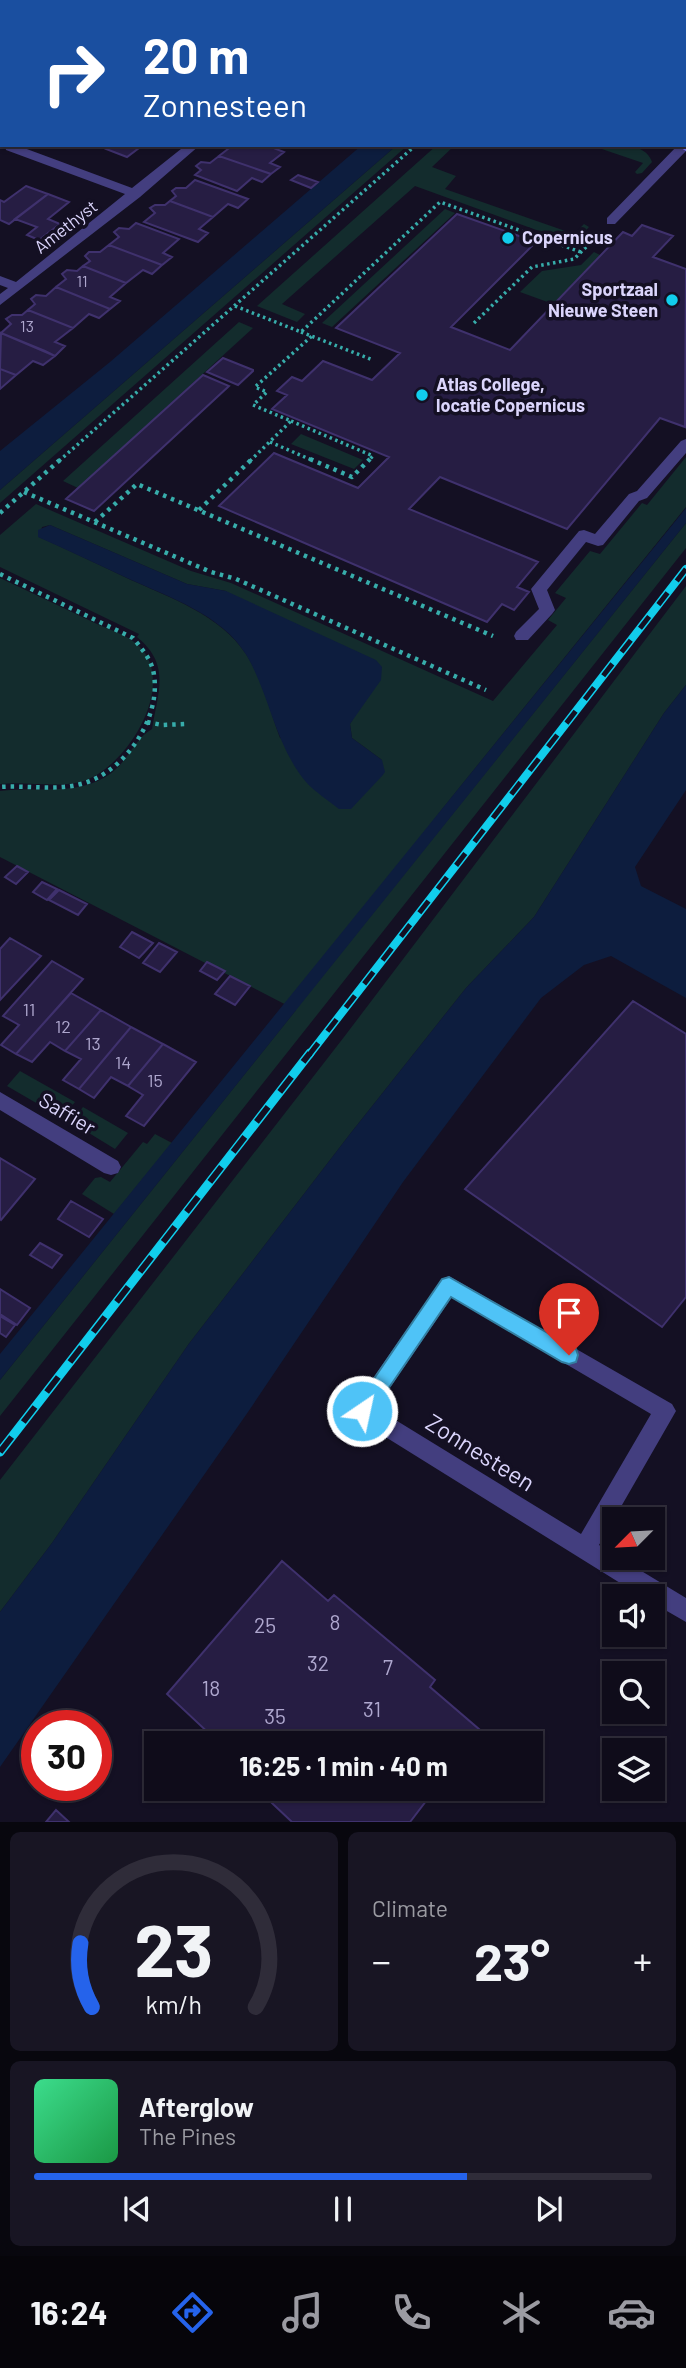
<!DOCTYPE html>
<meta charset="utf-8">
<style>
:root{--surface:#0f0c1a;--page:#181523;--text:#f1f3f6;--muted:#9b9ba2;--line:#2f2c39;--accent:#2563eb}
body{margin:0;font-family:Barlow,sans-serif;background:var(--page);color:var(--text);height:100vh;display:flex;flex-direction:column;font-size:26px;white-space:nowrap}
*{box-sizing:border-box;margin:0}
p{font-size:23px;color:var(--muted)}
.icon{flex:none;width:38px;height:38px;fill:none;stroke:currentColor;stroke-width:2;stroke-linecap:round;stroke-linejoin:round}
.map{position:relative;height:1822px;overflow:hidden}
.details{display:flex;flex-direction:column;gap:10px;padding:10px;background:#08070e;flex:1}
.details>*{flex:none}
.top-card{position:absolute;left:0px;top:0px;width:686px;height:147px;box-shadow:0 2px 5px #0004,0 0 0 2px var(--line);background:#1a4fa0;color:#fff;overflow:hidden}
.needle{width:46px;rotate:246deg}
.tools{position:absolute;left:602px;top:1507px;display:grid;gap:14px}
.tools a{display:grid;place-items:center;width:63px;height:63px;border-radius:0px;background:var(--surface);box-shadow:0 2px 5px #0004,0 0 0 2px var(--line);font-size:35px}
.speed{position:absolute;left:21px;top:1710px;display:flex;gap:14px;font-size:35px;font-weight:700;text-align:center}
.speed>*{display:grid;place-content:center;width:91px;height:91px;border-radius:50%;background:var(--surface);box-shadow:0 2px 5px #0004,0 0 0 2px var(--line);line-height:1}
.speed .limit{border:10px solid #d22;background:#fff;color:#111}
.pin{position:absolute;display:grid;place-items:center;width:60px;height:60px;color:#fff;margin:-72px -30px;border-radius:50% 50% 50% 0;rotate:-45deg;box-shadow:0 0 7px #0007}
.pin .icon{rotate:45deg}
.me{position:absolute;width:77px;margin:-38px;rotate:34deg;stroke-linejoin:round;filter:drop-shadow(0 0 5px #0008)}
.turn{display:flex;align-items:center;gap:24px;height:147px;padding:0 28px;font-size:32px}
.turn .icon{width:91px;height:91px;stroke-width:2.5}
.turn b{display:block;font-size:49px;line-height:60px}
.big{font-size:52px;font-weight:700;line-height:1.1}
.details .widget{flex:1;display:flex;flex-direction:column;justify-content:center;gap:10px;min-width:0;padding:0 24px;border-radius:10px;background:var(--page)}
.details .dial{align-items:center;gap:0}
.dial svg{height:182px;overflow:visible;fill:none;stroke:var(--line);stroke-width:7;stroke-linecap:round;text-anchor:middle}
.dial text{fill:var(--text);stroke:none}
.song{display:flex;align-items:center;gap:21px}
.cover{width:84px;height:84px;border-radius:10px;background:linear-gradient(135deg,hsl(150 70% 55%),hsl(140 70% 35%))}
.played{height:7px;border-radius:4px;background:linear-gradient(90deg,var(--accent) 70%,var(--line) 70%)}
.keys{display:flex;justify-content:space-around;direction:ltr}
.heat{display:flex;justify-content:space-between;align-items:center;font-size:38px;direction:ltr}
.details .tiles{flex:1;display:grid;gap:10px;grid-template-columns:1fr 1fr}
.widget:last-child{grid-column:span 2}
.trip{position:absolute;left:144px;top:1731px;width:399px;height:70px;border-radius:0px;background:var(--surface);box-shadow:0 2px 5px #0004,0 0 0 2px var(--line);font-weight:700;line-height:70px;text-align:center}
.tab-bar{display:flex;height:112px;justify-content:space-around;align-items:center;background:#06050a;color:var(--muted)}
.tab-bar .icon{width:49px;height:49px}
.tab-bar .active{color:var(--accent)}
.tab-bar b{font-size:32px;color:var(--text)}
.map>svg:first-child{display:block}
.green{fill:#132c2d;fill-rule:evenodd}
.water{fill:#0d1d3e}
.building{fill:#261d43;stroke:#3f316d;stroke-width:2}
.lines{fill:none;stroke-linecap:round;stroke-linejoin:round}
.path-far1{stroke:#37adab;stroke-width:3.5;stroke-dasharray:2.5 3.5;stroke-linecap:butt}
.path{stroke:#37adab;stroke-width:4.5;stroke-dasharray:3.5 5;stroke-linecap:butt}
.lane{fill:#433e7f;fill-rule:evenodd}
.street{fill:#433e7f;fill-rule:evenodd}
.secondary{fill:#7b73f5;fill-rule:evenodd}
.rail-far1-casing{stroke:#11cdec;stroke-width:8}
.rail-casing{stroke:#11cdec;stroke-width:9}
.rail-far1{stroke:#141023;stroke-width:5;stroke-dasharray:15;stroke-linecap:butt}
.rail{stroke:#141023;stroke-width:6;stroke-dasharray:19;stroke-linecap:butt}
.route{fill:#4fc3f7;stroke:#337fa1;stroke-width:2}
.poi-dot{fill:#11cdec;stroke:#141023;stroke-width:2.5}
.labels{text-anchor:middle;stroke-width:7;stroke-linejoin:round;paint-order:stroke}
.far-number-label{font-size:16px;fill:#aea7ce}
.far-street-label{font-size:18px;fill:#dbd5fc;stroke:#141023}
.far-poi-label{font-size:18px;font-weight:bold;fill:#dbd5fc;stroke:#141023;text-anchor:start}
.number-label{font-size:18px;fill:#aea7ce}
.street-label{font-size:21px;fill:#dbd5fc;stroke:#141023}
.near-number-label{font-size:21px;fill:#aea7ce}
.near-street-label{font-size:24px;fill:#dbd5fc;stroke:#141023}
</style>
<div class="map">
<svg width="686" height="1822" viewBox="0 0 686 1822">
<rect width="100%" height="100%" fill="#141023"/>
<path class="green" d="M397 145H408L0 503V490Z
M437 145H455L432 167 456 176 445 189 574 234 584 224 589 227 578 239 557 232 553 236 415 186 282 304 305 314 297 322 257 306Z
M590 145C608 145 645 140 652 162L642 173 637 174 635 172 643 163Z
M445 209 455 213 332 327 322 323Z
M594 252 600 255 553 304 520 292 542 271 581 265Z
M239 322 253 328 78 488 63 481Z
M301 434 363 460 354 469 291 444Z
M686 457V507L443 808 309 983 296 1009 686 523V548L0 1416V1380L296 1010 0 857V791C38 786 85 798 116 769 129 757 136 738 152 729 158 691 171 665 137 637L139 634 0 567V535L36 504 191 571 231 583 493 701 557 625 548 620 566 598 555 593 590 551 600 554 642 503 647 505ZM50 525 187 584 226 591 358 710 350 724 352 738 382 760 280 738C270 710 262 679 246 654 220 615 171 598 131 580 100 565 70 551 39 537L42 527Z
M0 578C32 593 64 608 97 624 110 630 128 635 139 646 179 685 125 771 80 782 54 788 26 781 0 784Z
M686 586V685L664 713 534 917 466 988 350 1134 188 1345 52 1543 0 1612V1480L344 1037Z
M20 1071 75 1102 62 1118 7 1086Z
M83 1107 128 1133 115 1149 71 1122Z
M155 1134 172 1143 114 1214 82 1194 95 1178 101 1177 110 1182 143 1142 147 1144Z"/>
<path class="water" d="M362 145H397L0 490V451L110 362Z
M686 508V523L0 1380V1354Z
M50 525 187 584 226 591 376 660 382 667 381 680 350 724 352 738 382 760 385 772 382 776 351 809H339C328 800 315 792 306 782 275 745 270 696 247 656 222 614 168 597 127 578 97 564 68 550 38 537V530Z
M686 685V790L635 867 641 886 686 909V998L611 956 584 965 541 998 403 1182 248 1412 0 1767V1612L52 1543 188 1345 350 1134 466 988 534 917 664 713Z"/>
<path class="building" d="M111 145H143L127 157 106 149Z
M224 145H266L284 152 270 163 280 167 271 174 219 156 228 149Z
M219 156 271 174 262 182 252 178 237 191 195 175 201 170 196 166 201 162 210 163Z
M298 175 318 182 311 188 291 180Z
M195 180 248 199 238 208 228 204 213 217 170 201 176 196 172 191 176 188H186Z
M26 186 48 194 9 224 0 220V200L4 202Z
M48 194 69 202 48 219 60 224 39 240 27 235 37 227 15 219Z
M170 201 213 217 199 229 208 233 198 242 144 222 155 213 150 208 155 205H165Z
M457 214 536 242 451 327 510 350 623 232 632 236 642 225 673 236 653 257 686 269 685 427 660 418 567 529 440 477 409 509 538 562 517 587 529 592 514 610 502 604 487 622 219 506 274 453 358 488 389 457 272 409 287 395 277 391 292 377 302 381 323 361 372 380 400 353 336 328Z
M136 223 179 239 163 253 172 257 162 265 109 245 119 237 114 232 119 228 129 229Z
M109 245 162 265 152 274 143 270 126 283 83 266 90 261 85 256 89 252H100Z
M83 266 126 283 110 297 120 301 110 309 56 287 66 279 62 274 67 270 77 271Z
M56 287 110 309 99 318 89 314 73 328 28 310 35 304 31 299 36 295 46 296Z
M28 310 73 328 55 342 65 346 55 356 1 333 11 324 6 319 12 315H22Z
M1 333 45 351 55 356 43 365 33 361 16 375 0 369Z
M223 358 253 370V371L238 385 207 372Z
M0 369 16 375 0 389Z
M203 375 229 386 94 511 66 499Z
M17 866 28 872 16 884 5 877Z
M42 882 57 889 47 900 33 892Z
M59 890 87 904 78 915 49 900Z
M132 932 153 943 139 958 120 947Z
M10 938 41 956 0 1000V949Z
M159 943 177 952 160 972 143 963Z
M52 961 83 979 16 1054 1 1045 19 1025 3 1016Z
M207 962 225 971 217 980 200 971Z
M230 976 250 986 235 1005 215 994Z
M71 993 101 1010 65 1051 50 1042 32 1062 16 1054Z
M633 1001 686 1034V1297L662 1327 465 1189Z
M101 1010 131 1027 79 1089 63 1080 81 1059 65 1051Z
M131 1027 163 1044 128 1086 111 1077 94 1098 79 1089Z
M163 1044 196 1062 144 1126 126 1116 143 1095 128 1086Z
M0 1158 35 1179 1 1220 0 1219Z
M71 1201 103 1219 89 1237 58 1219Z
M40 1243 62 1255 52 1268 30 1255Z
M0 1289 30 1308 17 1325 0 1314Z
M0 1316 15 1325 6 1337 0 1333Z
M282 1561 328 1601 334 1595 435 1680 430 1687 480 1730 470 1743H210L214 1738 167 1694Z
M256 1788H436L410 1822H292Z
M56 1810 69 1822H46Z"/>
<g class="lines">
<path class="path-far1" d="M235 306 301 332 440 202 581 252
M474 323 532 267 574 259 593 240
M301 332 373 360
M291 421 373 456 368 461
M270 442 314 461
M59 461 416 145
M250 461 291 421 253 405 267 392 255 387 312 336"/>
<path class="path" d="M310 459 352 477 370 459
M24 492 211 572 236 579 486 690
M199 510 252 459
M0 513 61 459
M95 522 137 484 493 636
M0 574 133 638C142 649 152 660 154 675 161 719 124 773 81 784 55 791 27 785 0 787
M147 722 162 725 185 724"/>
<path class="lane" d="M684 142 686 151 615 224H607V218L678 145H684Z
M686 439V453L647 498 639 501 603 545 598 546 586 542 547 590 555 610 552 614 528 640H516L514 636 516 632 539 609 531 589 579 531 584 530 595 534 629 494 637 491 681 441Z"/>
<path class="street" d="M286 0H301L302 2H288Z
M605 0H617L604 2Z
M5 145H16L132 188 186 145H200L140 197 0 305V294L8 288 0 285V276L16 282 125 194 6 150Z
M0 1092 118 1161 121 1167 118 1173 111 1175 104 1173 0 1110Z
M449 1276 672 1404 676 1411 672 1418 599 1545 614 1554V1558H620L686 1598V1622L653 1603V1596H641L355 1418 351 1411 355 1404 442 1279ZM452 1297 651 1414 581 1534 376 1408Z"/>
<path class="secondary" d="M131 0H150L151 2H133Z
M684 142H686V151L676 145H684Z"/>
<defs>
<path id="rail-far1" d="M309 1055 686 569"/>
<path id="rail" d="M0 1452 310 1053"/>
</defs>
<use href="#rail-far1" class="rail-far1-casing"/>
<use href="#rail" class="rail-casing"/>
<use href="#rail-far1" class="rail-far1"/>
<use href="#rail" class="rail"/>
</g>
<path class="route" d="M449 1277 576 1349 578 1355 576 1362 569 1364 562 1362 451 1297 369 1417 362 1420 356 1417 353 1411 356 1405 442 1279Z"/>
<g class="poi-dot">
<circle cx="508" cy="238" r="7"/>
<circle cx="672" cy="300" r="7"/>
<circle cx="422" cy="395" r="7"/>
</g>
<g class="labels">
<g class="far-number-label">
<text x="82" y="287">11</text>
<text x="27" y="332">13</text>
</g>
<g class="far-street-label">
<text transform="translate(66 227) rotate(-38)" y="6">Amethyst</text>
</g>
<g class="far-poi-label">
<text x="522" y="244">Copernicus</text>
<text x="658" y="296" text-anchor="end">Sportzaal<tspan x="658" dy="21">Nieuwe Steen</tspan></text>
<text x="436" y="391">Atlas College,<tspan x="436" dy="21">locatie Copernicus</tspan></text>
</g>
<g class="number-label">
<text x="29" y="1016">11</text>
<text x="63" y="1033">12</text>
<text x="93" y="1050">13</text>
<text x="123" y="1069">14</text>
<text x="155" y="1087">15</text>
</g>
<g class="street-label">
<text transform="translate(67 1114) rotate(31)" y="7">Saffier</text>
</g>
<g class="near-number-label">
<text x="335" y="1630">8</text>
<text x="265" y="1633">25</text>
<text x="318" y="1671">32</text>
<text x="388" y="1675">7</text>
<text x="211" y="1696">18</text>
<text x="372" y="1717">31</text>
<text x="275" y="1724">35</text>
</g>
<g class="near-street-label">
<text transform="translate(480 1453) rotate(32)" y="8">Zonnesteen</text>
</g>
</g>
</svg>
<div class="tools">
<a><svg class="needle" viewBox="-14 -14 28 28"><path d="M0-13l5 13h-10z" fill="#e53935"/><path d="M0 13l5-13h-10z" fill="#9b9ba2"/></svg></a>
<a><svg class="icon" aria-label="sound" viewBox="0 0 24 24"><path d="M4 9h4l5-4v14l-5-4H4zM17 9q2 3 0 6"/></svg></a>
<a><svg class="icon" aria-label="search" viewBox="0 0 24 24"><circle cx="10" cy="10" r="6"/><path d="M15 15l6 6"/></svg></a>
<a><svg class="icon" aria-label="layers" viewBox="0 0 24 24"><path d="M12 4l9 5-9 5-9-5zM3 14l9 5 9-5"/></svg></a>
</div>
<div class="speed"><div class="limit">30</div></div>
<div class="pin" style="left:569px;top:1355px;background:#d93025"><svg class="icon" aria-label="arrive" viewBox="0 0 24 24"><path d="M6 21V4h12l-3 4 3 4H6"/></svg></div>
<svg class="me" style="left:362px;top:1411px" viewBox="-20 -20 40 40"><circle r="17" fill="#4fc3f7" stroke="#fff" stroke-width="3"/><path d="M0-11L8 9 0 5-8 9z" fill="#fff"/></svg>
<div class="trip">16:25 · 1 min · 40 m</div>
<div class="top-card">
<div class="turn"><svg class="icon" aria-label="right" viewBox="0 0 24 24"><path d="M7 20v-9h11M14 6l5 5-5 5"/></svg><div><b>20 m</b>Zonnesteen</div></div>
</div>
</div>
<section class="details">
<div class="tiles">
<div class="widget dial"><svg viewBox="0 0 100 80">
<path d="M14 69A42 42 0 1 1 86 69"/>
<path d="M14 69A42 42 0 0 1 9 41" stroke="#2563eb"/>
<text x="50" y="56" font-size="32" font-weight="700">23</text>
<text x="50" y="72" font-size="11">km/h</text>
</svg></div>
<div class="widget"><p>Climate</p>
<div class="heat"><a>−</a><b class="big">23°</b><a>+</a></div>
</div>
<div class="widget">
<div class="song"><i class="cover"></i><div><b>Afterglow</b><p>The Pines</p></div></div>
<div class="played"></div>
<div class="keys"><svg class="icon" aria-label="previous" viewBox="0 0 24 24"><path d="M18 5L8 12l10 7zM5 5v14"/></svg><svg class="icon" aria-label="pause" viewBox="0 0 24 24"><path d="M8 5v14M16 5v14"/></svg><svg class="icon" aria-label="next" viewBox="0 0 24 24"><path d="M6 5l10 7-10 7zM19 5v14"/></svg></div>
</div>
</div>
</section>
<nav class="tab-bar">
<b>16:24</b>
<svg class="icon active" aria-label="directions" viewBox="0 0 24 24"><path d="M12 3l9 9-9 9-9-9zM9 14v-3h6M13 9l2 2-2 2"/></svg>
<svg class="icon" aria-label="music" viewBox="0 0 24 24"><path d="M9 18V5l10-2v13"/><circle cx="6" cy="18" r="3"/><circle cx="16" cy="16" r="3"/></svg>
<svg class="icon" aria-label="phone" viewBox="0 0 24 24"><path d="M5 4h4l2 5-3 2q2 4 5 5l2-3 5 2v4C11 20 4 13 5 4z"/></svg>
<svg class="icon" aria-label="climate" viewBox="0 0 24 24"><path d="M12 3v18M4 7l16 10M4 17L20 7"/></svg>
<svg class="icon" aria-label="car" viewBox="0 0 24 24"><path d="M5 17H2v-5l4-1 3-4h7l3 4 3 1v5h-3M9 17h6M6 11h13"/><circle cx="7" cy="17" r="2"/><circle cx="17" cy="17" r="2"/></svg>
</nav>
